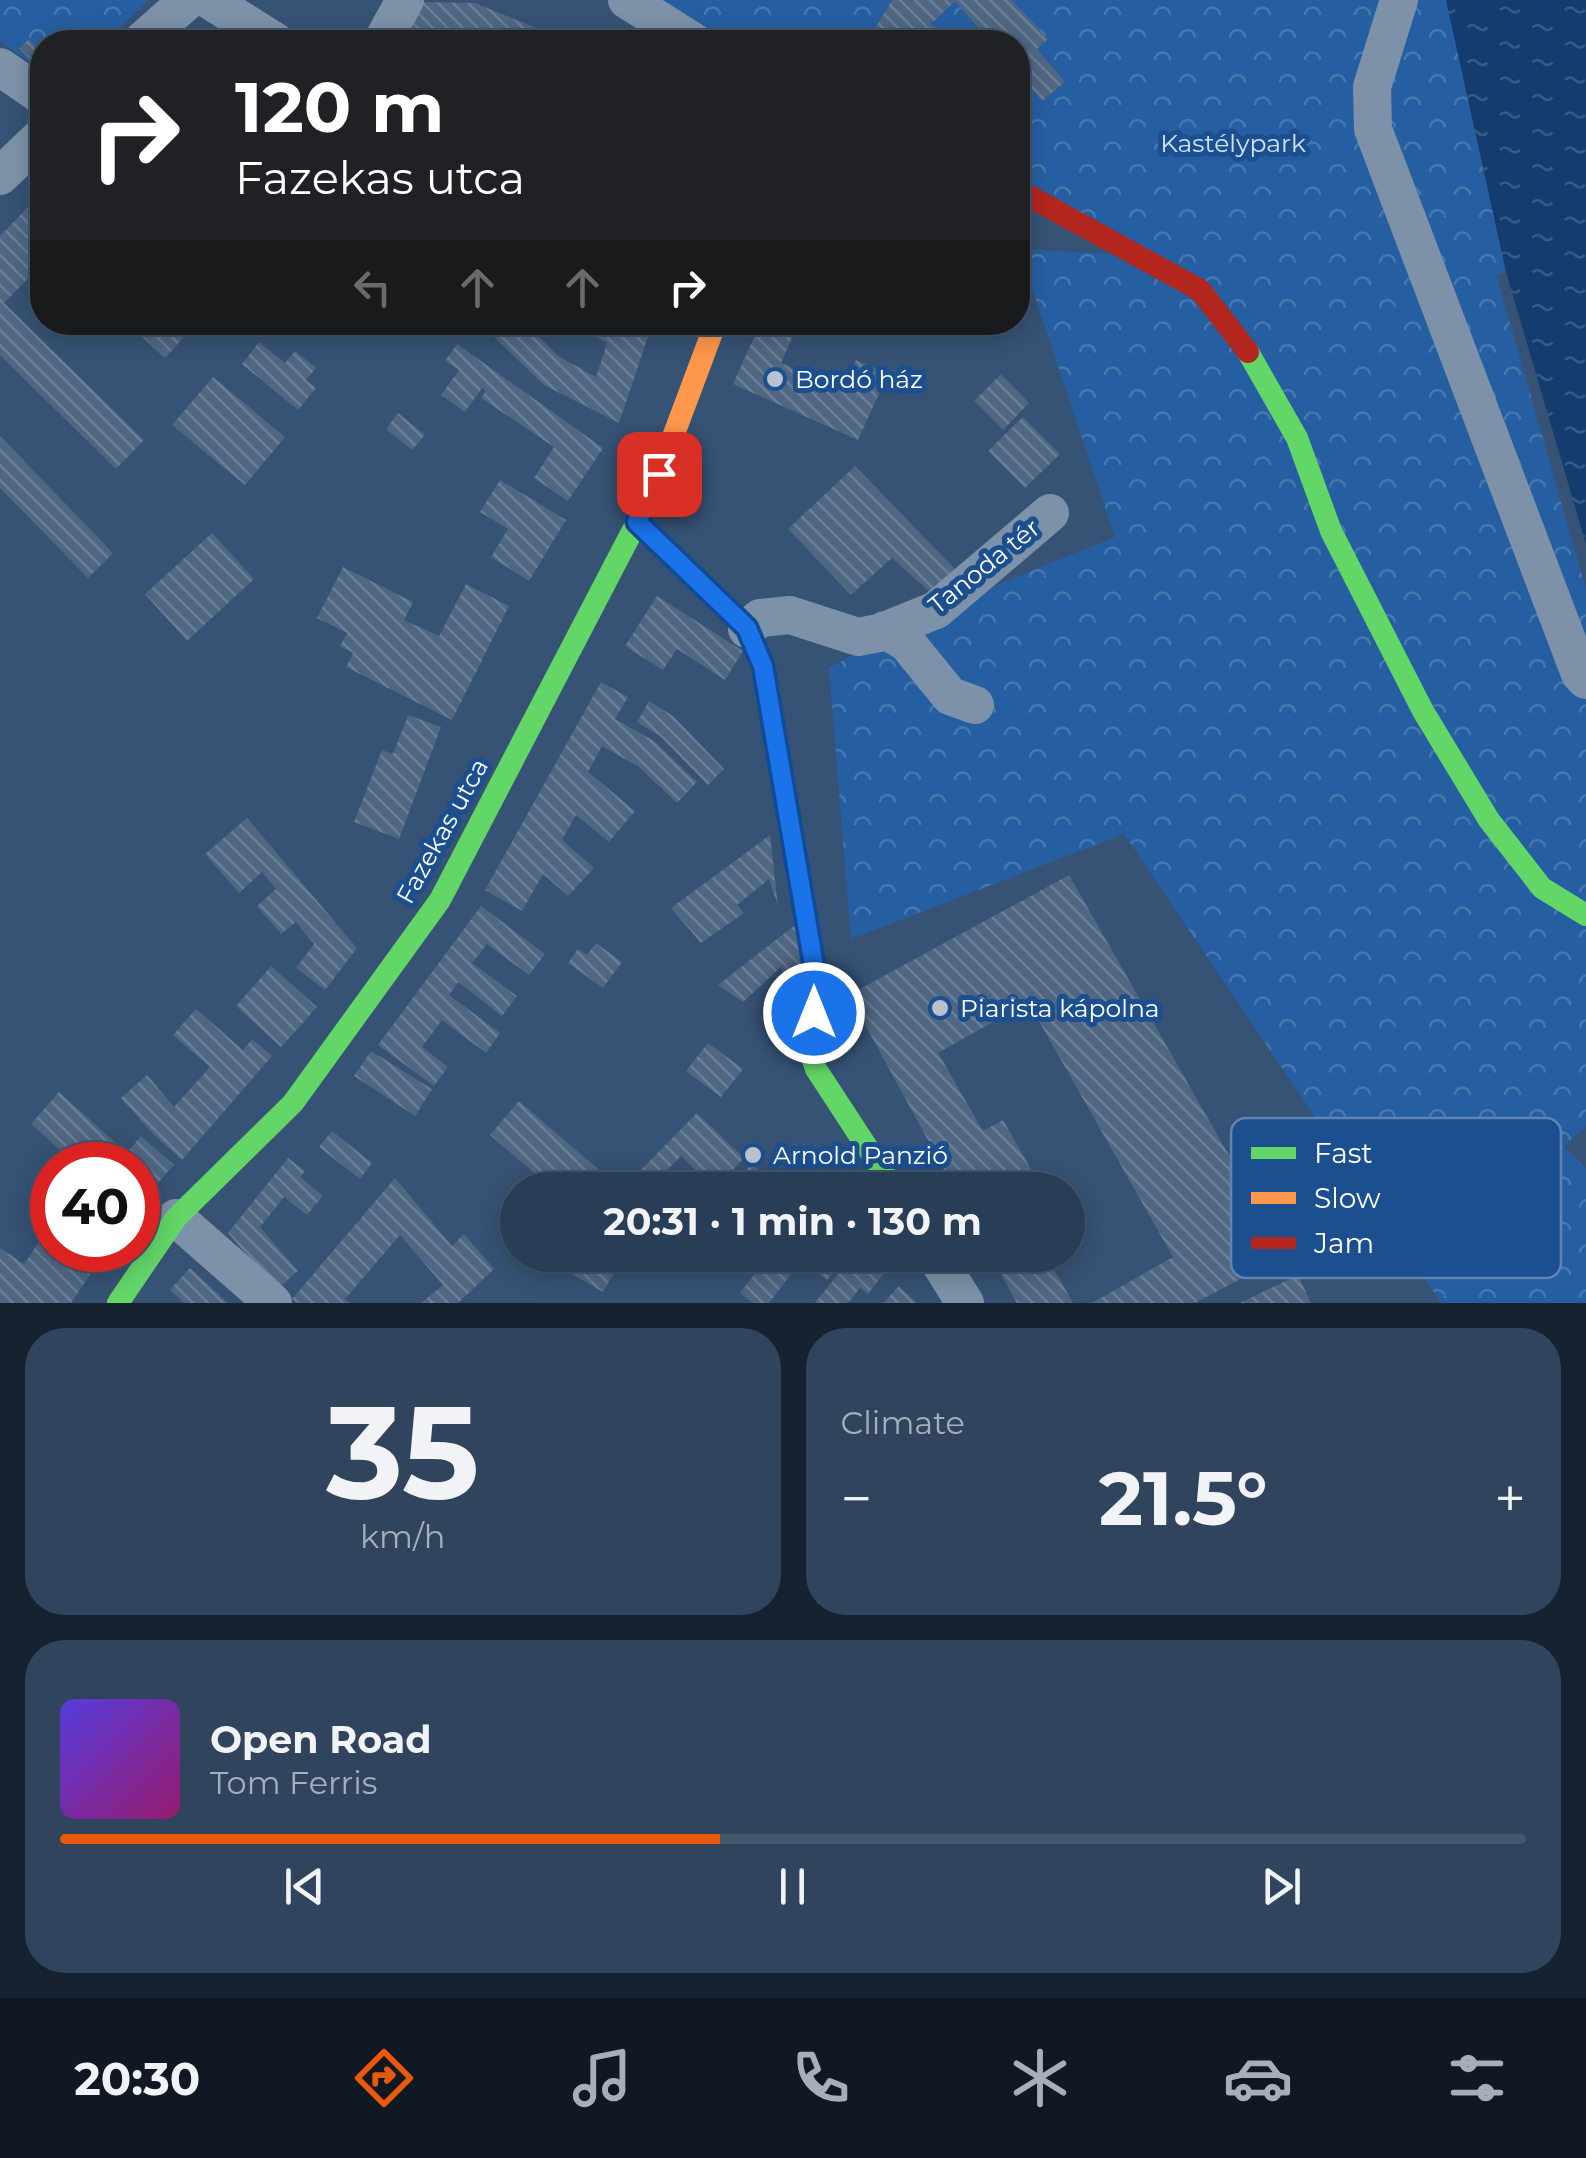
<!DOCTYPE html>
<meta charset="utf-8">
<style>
:root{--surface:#283e57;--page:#30455d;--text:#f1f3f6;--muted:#a5aeba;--line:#44576d;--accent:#ea580c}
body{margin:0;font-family:Montserrat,sans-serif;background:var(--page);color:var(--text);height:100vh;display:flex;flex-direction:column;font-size:38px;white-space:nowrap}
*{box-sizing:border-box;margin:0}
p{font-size:32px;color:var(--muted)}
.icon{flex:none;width:55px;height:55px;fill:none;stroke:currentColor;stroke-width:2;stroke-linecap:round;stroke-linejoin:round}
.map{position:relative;height:1303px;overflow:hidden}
.sheet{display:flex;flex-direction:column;gap:25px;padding:25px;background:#162230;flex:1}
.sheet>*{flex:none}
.guide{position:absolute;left:30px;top:30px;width:1000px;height:305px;border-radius:40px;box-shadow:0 5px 25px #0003,0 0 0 2px var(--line);background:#202124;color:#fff;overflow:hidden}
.speed{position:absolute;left:30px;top:1142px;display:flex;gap:20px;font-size:50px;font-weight:700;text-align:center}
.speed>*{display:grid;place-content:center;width:130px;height:130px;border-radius:50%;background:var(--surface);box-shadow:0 5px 25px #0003,0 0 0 2px var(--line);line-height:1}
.speed .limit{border:15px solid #d22;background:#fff;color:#111}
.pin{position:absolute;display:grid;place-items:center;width:85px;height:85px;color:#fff;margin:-42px;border-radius:20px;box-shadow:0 5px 15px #0006}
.me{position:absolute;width:110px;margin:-55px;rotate:0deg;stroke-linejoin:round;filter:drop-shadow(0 0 8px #0008)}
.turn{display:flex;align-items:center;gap:35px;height:210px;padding:0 40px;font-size:45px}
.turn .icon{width:130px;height:130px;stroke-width:2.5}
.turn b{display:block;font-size:70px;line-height:85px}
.lanes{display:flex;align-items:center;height:95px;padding:0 40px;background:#0003;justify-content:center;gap:50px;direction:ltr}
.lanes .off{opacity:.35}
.big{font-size:75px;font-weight:700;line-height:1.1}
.sheet .card{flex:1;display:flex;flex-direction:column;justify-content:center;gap:15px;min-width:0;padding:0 35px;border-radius:40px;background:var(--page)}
.sheet .dial{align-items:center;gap:0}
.dial b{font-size:130px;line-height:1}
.song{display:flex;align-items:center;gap:30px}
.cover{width:120px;height:120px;border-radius:15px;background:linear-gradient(135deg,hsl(250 70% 55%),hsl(320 70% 35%))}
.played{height:10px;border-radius:5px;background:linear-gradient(90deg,var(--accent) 45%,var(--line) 45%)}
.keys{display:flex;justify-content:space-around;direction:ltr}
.heat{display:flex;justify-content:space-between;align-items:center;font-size:55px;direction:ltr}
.sheet .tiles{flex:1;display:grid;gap:25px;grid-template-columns:1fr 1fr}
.card:last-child{grid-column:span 2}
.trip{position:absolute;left:500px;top:1172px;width:585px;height:100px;border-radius:50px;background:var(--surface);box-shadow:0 5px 25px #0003,0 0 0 2px var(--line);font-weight:700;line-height:100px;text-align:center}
.menu{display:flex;height:160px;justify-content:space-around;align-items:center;background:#101923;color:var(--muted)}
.menu .icon{width:70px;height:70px}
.menu .selected{color:var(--accent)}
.menu b{font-size:45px;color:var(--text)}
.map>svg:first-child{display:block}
.forest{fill:url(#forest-crowns)}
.water{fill:url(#water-ripples)}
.building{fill:url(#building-back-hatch)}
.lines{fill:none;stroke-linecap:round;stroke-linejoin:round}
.street{stroke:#7d92a8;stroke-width:38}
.fast{stroke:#63d668;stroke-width:22}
.slow{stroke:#ff974d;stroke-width:22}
.jam{stroke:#b3261e;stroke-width:22}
.route-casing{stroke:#114b97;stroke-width:25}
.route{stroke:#1a73e8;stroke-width:18}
.poi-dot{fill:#b9c2ce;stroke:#1b4f8f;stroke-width:4}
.labels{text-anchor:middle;stroke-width:10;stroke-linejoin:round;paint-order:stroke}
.park-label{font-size:25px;fill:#cfe3fa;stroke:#1b4f8f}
.poi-label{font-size:25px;fill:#fff;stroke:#1b4f8f;text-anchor:start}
.street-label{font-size:25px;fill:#fff;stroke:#1b4f8f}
.key{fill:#1b4f8f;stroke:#5f84b1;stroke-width:2.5}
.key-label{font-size:28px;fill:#fff}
</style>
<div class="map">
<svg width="1586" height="1303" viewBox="0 0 1586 1303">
<defs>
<pattern id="forest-crowns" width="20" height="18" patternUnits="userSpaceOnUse" patternTransform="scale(2.5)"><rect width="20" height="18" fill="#265fa1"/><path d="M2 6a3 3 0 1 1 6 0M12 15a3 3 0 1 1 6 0" fill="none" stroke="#4777af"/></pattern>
<pattern id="water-ripples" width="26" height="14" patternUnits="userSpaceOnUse" patternTransform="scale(2.5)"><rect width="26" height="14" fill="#153c6e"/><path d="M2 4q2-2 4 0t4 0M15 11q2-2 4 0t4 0" fill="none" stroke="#385984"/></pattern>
<pattern id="building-back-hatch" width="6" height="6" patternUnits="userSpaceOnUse" patternTransform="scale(2.5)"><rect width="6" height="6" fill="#506783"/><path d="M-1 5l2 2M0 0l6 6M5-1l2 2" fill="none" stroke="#6a7e96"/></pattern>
</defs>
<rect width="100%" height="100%" fill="#365274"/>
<path class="forest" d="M0 0H148L106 42H42V71L0 41Z
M627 0H1446L1506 272 1496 274 1586 589V1126L1564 1147 1586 1168V1303H1441L1124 834 851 939 829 668 936 610 1115 537 1019 249 1133 255 1018 191V42H694Z"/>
<path class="water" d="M1446 0H1586V544L1506 272Z"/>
<path class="building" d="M892 0H1012L1048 39 1037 49 1065 82 1042 101 1018 72V42H991L955 1 931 24 951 42H867Z
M423 2 475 3 571 42H405Z
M29 39 42 54 32 62 19 48Z
M42 193V264L4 303 144 440 116 469 0 355V236Z
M126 322H174L187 334 165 358Z
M503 322H524L558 356 596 377 607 343 579 327 581 322H653L619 423 544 385 491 334Z
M761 322H799L781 363 842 391 856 360 888 374 858 440 733 384Z
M259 342 285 363 295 351 316 368 306 380 316 388 298 410 242 364Z
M457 344 603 448 568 501 534 478 554 447 481 398 486 391 482 388 465 412 441 395 459 370 445 361Z
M1001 374 1029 403 1003 430 974 401Z
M213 377 285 437 245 485 172 425Z
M398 413 425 435 412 450 386 429Z
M1023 417 1060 454 1025 488 988 451Z
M0 436 113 553 88 578 0 488Z
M855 466 955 569 931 593 892 558 851 595 788 529Z
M500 480 566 520 529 581 491 557 508 529 480 512Z
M212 533 254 579 187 641 145 594Z
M343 567 413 602 404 620 439 636 466 584 509 606 452 720 346 667 353 653 340 646 347 633 317 618Z
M657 596 743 651 725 680 677 649 663 670 625 646Z
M601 682 628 697 615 719 654 741 697 782 677 803 639 767 602 746 588 772 635 811 609 842 576 815 562 840 594 868 568 896 543 874 522 911 485 890Z
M649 701 673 716 724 769 708 785 660 736 637 722Z
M408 715 441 727 399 839 354 822 382 750 393 754Z
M247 818 357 948 325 990 296 968 314 944 296 922 281 934 257 906 276 889 262 872 239 893 205 854Z
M770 835 778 906 769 879 737 905 744 913 701 943 671 908Z
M1069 875 1286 1255 1195 1303H1092L1173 1257 1028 1002 938 1053 983 1131 1003 1120 1043 1190H955L849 995Z
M481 906 545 954 529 975 487 944 472 963 517 996 502 1016 458 982 449 995 500 1033 486 1053 442 1020 422 1047 448 1067 434 1086 378 1045Z
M799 922 814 1005 782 1003V966L743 1002 718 985Z
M596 943 622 962 603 988 568 963 578 949 587 955Z
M271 966 317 1007 281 1047 236 1006Z
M196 1009 243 1050 252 1039 272 1056 182 1160 152 1133 121 1098 147 1075 174 1107 210 1067 173 1035Z
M708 1043 743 1069 721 1097 686 1071Z
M371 1051 432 1089 415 1116 354 1076Z
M59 1092 127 1153 141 1136 174 1165 138 1205V1165H77L31 1124Z
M519 1101 598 1169 580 1190H554L490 1135Z
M697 1113 744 1158 715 1189 681 1156 647 1190H621Z
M332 1131 372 1163 360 1179 319 1147Z
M288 1158 305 1171 300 1177 323 1196 307 1215 284 1197 260 1227 298 1271 276 1290 228 1233Z
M751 1164 785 1190H731Z
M395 1178 452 1246 464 1234 494 1269 458 1303H421L443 1285 400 1235 345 1299 350 1303H297L292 1299Z
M42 1237 52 1244V1250H60L92 1272 71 1303H0V1248L24 1264Z
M557 1255H598L618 1266 603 1292 551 1262Z
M769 1255H848L827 1280 802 1260 769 1303H753L740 1293Z
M853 1255H862L885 1272 868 1294 860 1288 848 1303H815Z
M990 1255H1046L1073 1303H1017Z
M190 1268 228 1303H184L170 1290Z
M1298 1275 1311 1303H1240Z
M899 1286 917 1303H883Z"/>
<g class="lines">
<path class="street" d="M209 0 276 42
M627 0 694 42
M1399 0 1372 87 1373 129 1580 674 1586 680
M141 42 188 0
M382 42 405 0
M0 67 42 96
M0 176 42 136
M747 629 760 618 790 615 858 637 879 633 936 610 1050 513
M885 630 907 643 950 696 975 705
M176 1218 273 1303
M935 1255 965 1303"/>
<path class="fast" d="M1248 352 1297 438 1331 531 1423 711 1489 820 1542 888 1586 915
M799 879 818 989 805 1036 816 1069 895 1190
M118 1303 176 1218 293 1103 440 900 636 524"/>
<path class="slow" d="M637 522 747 629 763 665 799 879
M636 524 659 474 716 322"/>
<path class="jam" d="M1018 190 1200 290 1248 352"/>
</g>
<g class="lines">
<defs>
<path id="route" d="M659 474 637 522 747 628 763 666 818 989 814 1013"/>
</defs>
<use href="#route" class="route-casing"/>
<use href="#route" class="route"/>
</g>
<g class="poi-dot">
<circle cx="775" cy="379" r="10"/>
<circle cx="940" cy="1008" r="10"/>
<circle cx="753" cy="1155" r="10"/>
</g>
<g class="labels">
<g class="park-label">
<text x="1233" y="152">Kastélypark</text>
</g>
<g class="poi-label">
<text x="795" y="388">Bordó ház</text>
<text x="960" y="1017">Piarista kápolna</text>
<text x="773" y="1164">Arnold Panzió</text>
</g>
<g class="street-label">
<text transform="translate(984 566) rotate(-39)" y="9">Tanoda tér</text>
<text transform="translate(442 831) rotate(-61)" y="9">Fazekas utca</text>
</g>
</g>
<rect x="1231" y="1118" width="330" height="160" rx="15" class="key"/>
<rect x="1251" y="1147" width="45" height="12" fill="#63d668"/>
<rect x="1251" y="1192" width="45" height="12" fill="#ff974d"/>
<rect x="1251" y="1237" width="45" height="12" fill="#b3261e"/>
<g class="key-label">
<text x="1314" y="1163">Fast</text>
<text x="1314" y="1208">Slow</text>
<text x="1314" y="1253">Jam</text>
</g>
</svg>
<div class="speed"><div class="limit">40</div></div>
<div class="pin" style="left:659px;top:474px;background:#d93025"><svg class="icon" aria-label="arrive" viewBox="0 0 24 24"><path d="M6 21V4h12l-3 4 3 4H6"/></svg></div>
<svg class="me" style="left:814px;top:1013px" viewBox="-20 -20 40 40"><circle r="17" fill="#1a73e8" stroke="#fff" stroke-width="3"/><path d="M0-11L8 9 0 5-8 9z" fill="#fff"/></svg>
<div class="trip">20:31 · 1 min · 130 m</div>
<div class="guide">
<div class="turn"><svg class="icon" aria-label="right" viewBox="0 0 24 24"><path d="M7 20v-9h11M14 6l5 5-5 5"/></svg><div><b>120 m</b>Fazekas utca</div></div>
<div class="lanes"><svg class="icon off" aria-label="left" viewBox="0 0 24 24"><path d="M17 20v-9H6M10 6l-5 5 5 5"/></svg><svg class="icon off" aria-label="ahead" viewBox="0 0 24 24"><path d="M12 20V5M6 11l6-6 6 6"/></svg><svg class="icon off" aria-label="ahead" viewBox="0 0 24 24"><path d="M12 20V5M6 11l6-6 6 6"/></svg><svg class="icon" aria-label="right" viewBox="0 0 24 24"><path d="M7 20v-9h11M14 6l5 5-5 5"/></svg></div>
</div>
</div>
<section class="sheet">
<div class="tiles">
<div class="card dial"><b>35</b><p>km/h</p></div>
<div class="card"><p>Climate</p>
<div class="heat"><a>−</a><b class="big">21.5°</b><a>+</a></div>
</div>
<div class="card">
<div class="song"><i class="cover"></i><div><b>Open Road</b><p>Tom Ferris</p></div></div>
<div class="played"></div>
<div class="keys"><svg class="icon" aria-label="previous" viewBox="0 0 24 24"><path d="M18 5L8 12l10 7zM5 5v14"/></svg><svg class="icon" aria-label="pause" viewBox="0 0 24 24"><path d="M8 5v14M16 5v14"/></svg><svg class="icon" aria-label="next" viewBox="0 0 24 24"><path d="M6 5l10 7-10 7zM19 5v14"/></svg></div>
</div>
</div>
</section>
<nav class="menu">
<b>20:30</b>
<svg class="icon selected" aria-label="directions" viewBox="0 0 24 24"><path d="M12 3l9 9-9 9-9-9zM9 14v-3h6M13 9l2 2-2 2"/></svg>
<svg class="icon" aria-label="music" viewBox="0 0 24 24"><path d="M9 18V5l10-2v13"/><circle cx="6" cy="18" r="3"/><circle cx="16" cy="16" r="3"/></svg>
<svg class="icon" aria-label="phone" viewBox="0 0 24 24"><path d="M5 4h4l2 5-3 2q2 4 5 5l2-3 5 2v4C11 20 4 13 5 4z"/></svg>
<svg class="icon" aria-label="climate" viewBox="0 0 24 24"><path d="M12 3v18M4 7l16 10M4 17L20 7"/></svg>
<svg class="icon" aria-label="car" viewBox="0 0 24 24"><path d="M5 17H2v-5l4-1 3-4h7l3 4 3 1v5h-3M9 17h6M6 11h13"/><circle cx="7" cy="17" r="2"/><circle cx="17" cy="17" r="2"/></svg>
<svg class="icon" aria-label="filters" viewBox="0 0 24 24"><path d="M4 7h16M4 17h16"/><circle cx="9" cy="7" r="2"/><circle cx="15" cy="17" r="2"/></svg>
</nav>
